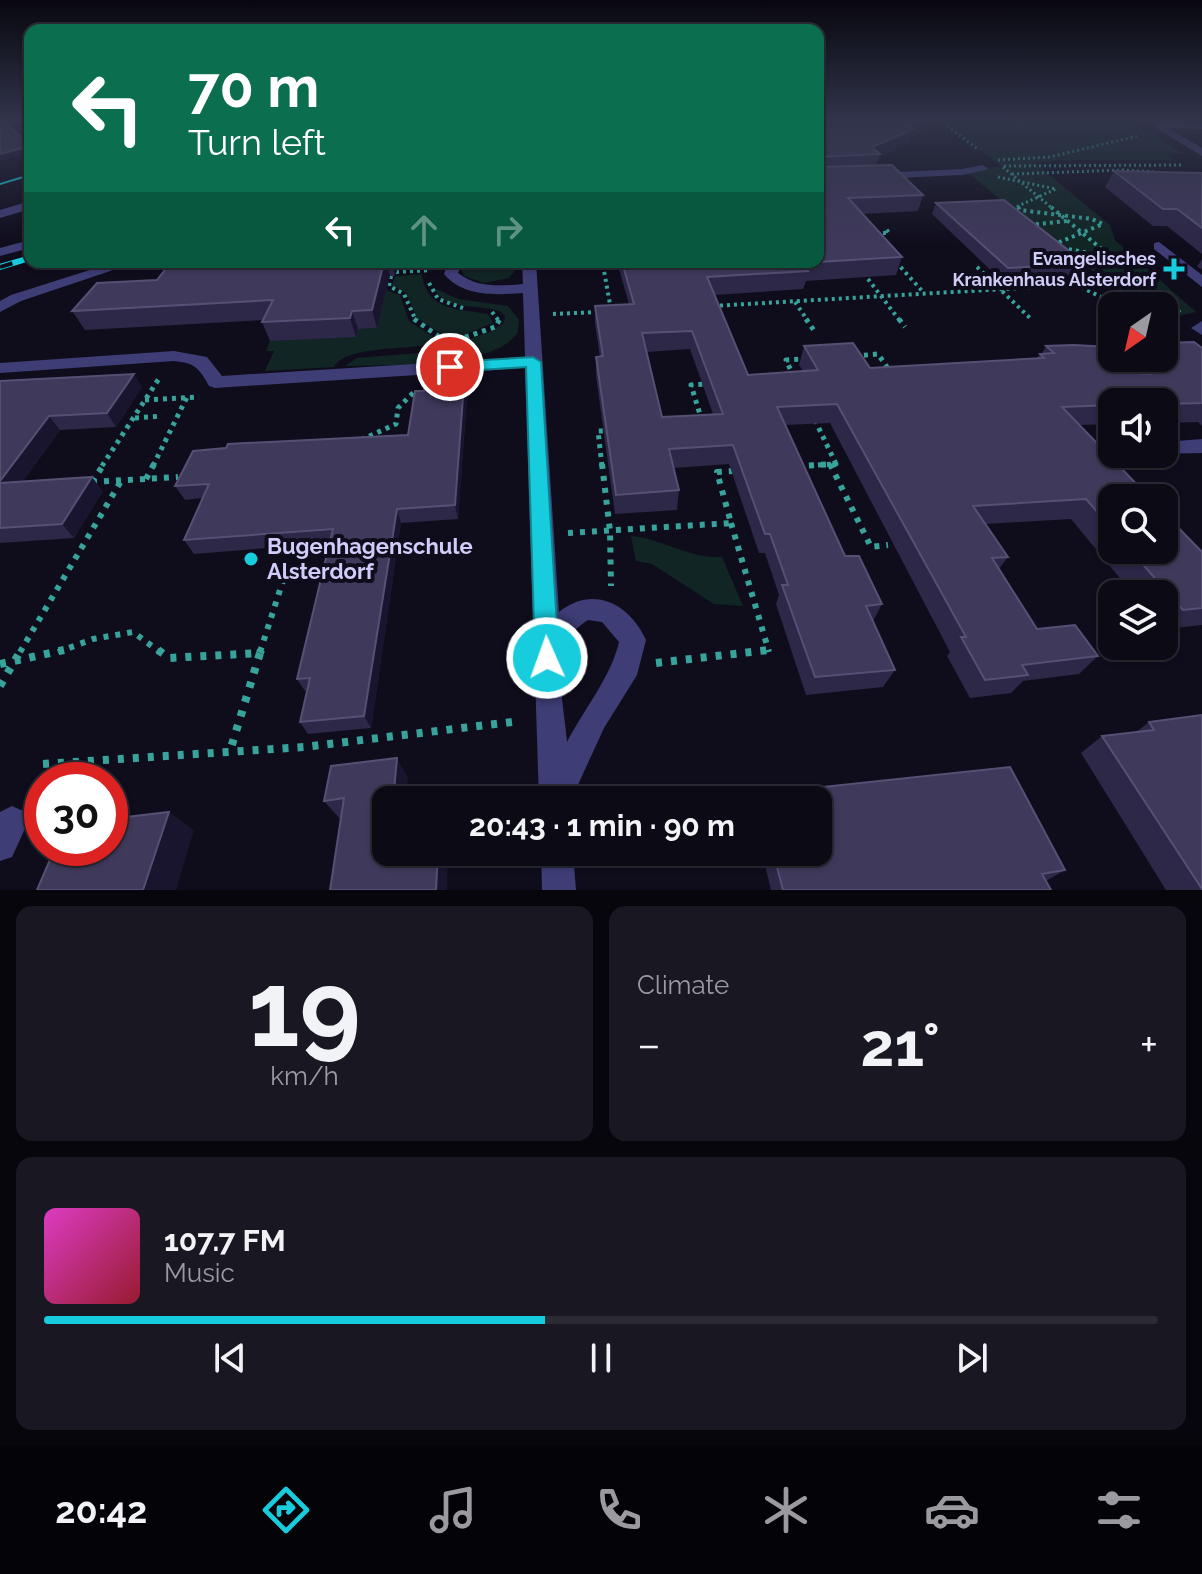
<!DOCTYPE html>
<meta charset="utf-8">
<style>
:root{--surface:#0b0a15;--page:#191822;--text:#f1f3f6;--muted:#9a9aa0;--line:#2b2b34;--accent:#16ccdd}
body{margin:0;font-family:Raleway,sans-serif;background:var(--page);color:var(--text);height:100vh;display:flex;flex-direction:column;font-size:30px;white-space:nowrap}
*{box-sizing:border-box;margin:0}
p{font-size:26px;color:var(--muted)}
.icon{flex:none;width:44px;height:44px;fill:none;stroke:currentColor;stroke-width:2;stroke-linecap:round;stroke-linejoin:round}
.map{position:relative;height:890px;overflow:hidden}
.side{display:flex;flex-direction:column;gap:16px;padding:16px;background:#06060c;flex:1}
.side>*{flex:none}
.guide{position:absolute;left:24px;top:24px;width:800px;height:244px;border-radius:16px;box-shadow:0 2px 6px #0004,0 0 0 2px var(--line);background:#0b6e4f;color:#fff;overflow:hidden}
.needle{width:52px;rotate:214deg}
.tools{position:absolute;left:1098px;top:292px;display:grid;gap:16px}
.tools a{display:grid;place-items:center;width:80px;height:80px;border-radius:16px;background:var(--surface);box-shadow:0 2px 6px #0004,0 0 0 2px var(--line);font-size:40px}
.speed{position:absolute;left:24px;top:762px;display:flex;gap:16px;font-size:40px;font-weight:700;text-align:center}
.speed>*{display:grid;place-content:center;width:104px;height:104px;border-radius:50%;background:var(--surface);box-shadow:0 2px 6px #0004,0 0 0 2px var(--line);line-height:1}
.speed .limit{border:12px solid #d22;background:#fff;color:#111}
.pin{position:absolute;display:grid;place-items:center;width:68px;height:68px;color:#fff;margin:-34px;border:4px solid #fff;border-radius:50%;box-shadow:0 2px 8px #0007}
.me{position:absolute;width:88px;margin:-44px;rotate:358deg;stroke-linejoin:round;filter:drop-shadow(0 0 6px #0008)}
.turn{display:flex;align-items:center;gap:28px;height:168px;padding:0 32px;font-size:36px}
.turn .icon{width:104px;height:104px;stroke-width:2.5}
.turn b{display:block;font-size:56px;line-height:68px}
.lanes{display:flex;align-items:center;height:76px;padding:0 32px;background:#0003;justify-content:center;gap:40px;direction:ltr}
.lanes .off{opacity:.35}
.big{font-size:60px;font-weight:700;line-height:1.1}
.side .card{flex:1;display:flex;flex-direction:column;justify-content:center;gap:12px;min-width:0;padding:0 28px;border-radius:16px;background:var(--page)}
.side .dial{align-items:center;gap:0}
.dial b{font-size:104px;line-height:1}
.song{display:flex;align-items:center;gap:24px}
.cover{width:96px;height:96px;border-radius:12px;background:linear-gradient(135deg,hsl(310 70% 55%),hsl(350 70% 35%))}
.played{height:8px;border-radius:4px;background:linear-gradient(90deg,var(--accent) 45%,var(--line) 45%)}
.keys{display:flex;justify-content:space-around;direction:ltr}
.heat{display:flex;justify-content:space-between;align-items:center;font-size:44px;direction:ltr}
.side .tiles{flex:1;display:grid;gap:16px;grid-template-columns:1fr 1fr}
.card:last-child{grid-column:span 2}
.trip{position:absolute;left:372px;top:786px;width:460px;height:80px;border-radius:16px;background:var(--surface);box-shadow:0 2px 6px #0004,0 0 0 2px var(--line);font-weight:700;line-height:80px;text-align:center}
.dock{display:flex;height:128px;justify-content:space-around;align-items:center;background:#040408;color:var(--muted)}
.dock .icon{width:56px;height:56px}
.dock .on{color:var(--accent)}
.dock b{font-size:36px;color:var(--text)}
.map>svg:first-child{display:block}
.green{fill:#112524}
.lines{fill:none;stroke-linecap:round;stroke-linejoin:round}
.path-far4{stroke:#38a39b;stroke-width:3;stroke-dasharray:2 3;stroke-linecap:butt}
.path-far3{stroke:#38a39b;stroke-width:4;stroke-dasharray:3 4;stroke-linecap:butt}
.path-far2{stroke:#38a39b;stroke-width:5;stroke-dasharray:4 5;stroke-linecap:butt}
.path-far1{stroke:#38a39b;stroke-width:6;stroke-dasharray:5 7;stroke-linecap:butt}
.path{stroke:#38a39b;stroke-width:8;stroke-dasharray:6 9;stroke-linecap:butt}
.minor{fill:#3e3d76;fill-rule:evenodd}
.tram{stroke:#16ccdd;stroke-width:2}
.rail-casing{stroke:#16ccdd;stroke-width:6}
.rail{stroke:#0f0d1c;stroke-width:4;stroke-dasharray:13;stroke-linecap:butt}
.wall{fill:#2d2748;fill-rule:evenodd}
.shaded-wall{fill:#1a152f}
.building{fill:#3f395b;stroke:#565074;stroke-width:2;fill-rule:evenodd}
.route{fill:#16ccdd;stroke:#0e8590;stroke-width:2}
.poi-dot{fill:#16ccdd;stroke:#0f0d1c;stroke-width:3}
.labels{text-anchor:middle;stroke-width:8;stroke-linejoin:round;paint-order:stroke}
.far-poi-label{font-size:18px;font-weight:bold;fill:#d1cdfa;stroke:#0f0d1c;text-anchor:end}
.poi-label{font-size:22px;font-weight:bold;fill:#d1cdfa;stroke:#0f0d1c;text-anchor:start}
</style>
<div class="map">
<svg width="1202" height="890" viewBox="0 0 1202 890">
<rect width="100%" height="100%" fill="#0f0d1c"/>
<path class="green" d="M938 120H1133L1130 121 1182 153 1168 155 1174 160H1060L1035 163 1110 225 1115 240 1196 312 1178 316 1164 314V306L1136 305 1090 269 1085 270 973 177 962 172 1001 166Z
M466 262H517L519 266 509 278 484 283 464 276 461 268Z
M422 274C426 311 459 309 488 314L493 323 451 340 417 318 406 293 392 285 395 276Z
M434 288 458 299 508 306 519 320 518 332C495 369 388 364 345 366L357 358 431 352 490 332 504 323 505 316 501 312C479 303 445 312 434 288Z
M386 290 400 295 409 321 441 342C416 351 345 344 334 367L265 371 274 351H266L270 341 338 330 377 328Z
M631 536C663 539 690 559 722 557L743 606 714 604 652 564 636 561Z"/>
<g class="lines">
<path class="path-far4" d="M939 120 979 150
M998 160 1050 157 1137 136
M1004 166 1182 165
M1003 167 1053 209
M1012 174 1123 170 1154 172
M998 177 1056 189 1018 206 1019 209"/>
<path class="path-far3" d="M1018 207 1020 210 1092 219 1103 224 1055 244
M1051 207 1140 281
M1029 225 1067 221
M876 233H889L886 229
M1062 248 1135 261 1123 266
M896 262 924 293
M603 265 611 310
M977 267 1031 319
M396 272 431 270
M391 276 389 286 404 294 416 321
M868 279 900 321
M429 283 438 299 463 308
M1081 287 1119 306
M795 302 808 321
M713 306 1141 281 1183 315
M492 312 499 321
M553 314 599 312"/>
<path class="path-far2" d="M414 319 448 343
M806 319 815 332
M899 319 905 327
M448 343 495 327 500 319
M855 356 878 354 889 370
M794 377 786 360 805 359
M145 400 199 397
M135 418 162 416
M702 421 691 385 706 384
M361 440 396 424 398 408 415 391
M102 466 160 377
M153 466 187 397
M602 466 598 431H604
M800 466 836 464 814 418"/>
<path class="path-far1" d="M602 464 610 531 611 586
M830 464 871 547 888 545
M797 466 836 464
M146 479 154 464
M92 482 104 464
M92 482 178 477
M731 523 769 652
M568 533 731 523 717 472 735 471
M20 652 121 481
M58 652 93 639 133 632 160 652
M260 652 289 562"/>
<path class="path" d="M158 650 169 658 260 653 230 751
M260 653 261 650
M656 663 768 650
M0 664 64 650
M0 686 21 650
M43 764 304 747 520 721"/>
<path class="minor" d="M1143 120 1202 123V129L1168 128 1202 148V156Z
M982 165 988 168 986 170 962 175 875 179 869 176 875 173 962 169Z
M30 201V209L0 218V210Z
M30 240V248L0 256V248Z
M1159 242 1202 275V287L1154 249V243Z
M115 262H137L21 301 0 312V301L11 295Z
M448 262H462L458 273C477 288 500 286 523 284L522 262H536L559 612C593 585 629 603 646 640L637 675 604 728 571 800H539L525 368 215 388 209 386C199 368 195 363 174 361L0 373V363L174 351 207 357 222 376 525 357 523 293C495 295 463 297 444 274ZM588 620 602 622 619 642C611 677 584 709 567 742 564 702 547 644 588 620Z
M1202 321V335L1191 328Z
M1202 439V453L1157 454H1164V442Z
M12 806 23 811 28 822 12 857 0 861V812Z
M541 852H573L576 890H542Z"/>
<path class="tram" d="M0 184 30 175"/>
<defs>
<path id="rail" d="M0 267 30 258"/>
</defs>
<use href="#rail" class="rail-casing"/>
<use href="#rail" class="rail"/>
</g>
<path class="wall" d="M818 120 923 132 911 137 909 143 879 157 876 166 923 195 918 211 862 214 902 257 896 275 806 281 803 289 714 295 748 375 803 371 799 365 804 346 870 368 1037 358 1040 354H1042L1046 346 1124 361 1126 358H1164L1202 348V426L1198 422 1164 423V402H1112V424L1080 425 1112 498V550H1164L1202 552V625L1164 629V594H1133L1071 519 986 524 1008 557 999 569 1037 629 1098 656 1079 674 1023 681 1011 693 970 698 947 656 950 652 830 423 785 425 845 556 882 604 873 621 895 670 883 687 806 695 776 604 779 595 765 553H759L729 464 674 468 679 490 677 510 615 514 596 376V357H600L595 324V306L629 304 617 262H818ZM690 349 713 414 662 417 646 352Z
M1114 171 1202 173V254L1167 226H1153L1105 187Z
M936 203 1086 264 1079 277 1002 281 932 214Z
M1202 259V269L1197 267Z
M171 262H400L395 276H390L377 328 358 329 356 337 270 341 262 322 263 320 85 330 72 311 157 280Z
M465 370 468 383 458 519 401 523 371 728 308 734 300 722 307 691H305L297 679 329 543 194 554 184 540 202 498 185 500 175 486 408 435 424 391Z
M0 381 142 387 116 427 60 430 23 481 103 491 74 538 0 543Z
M1202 715V890H1166L1081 753 1102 736 1135 733 1149 722Z
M1010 767 1065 870 1046 881 1051 890H771L762 852H818V800H755L758 794Z
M408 778 340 819 324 801Z"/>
<path class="shaded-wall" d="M14 120H30V123L8 128 5 122Z
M922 120H926L923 132 911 137 909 143 879 157 880 154 872 147 907 127Z
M30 146V154L0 161V154Z
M384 262H386L390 276 377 328 372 310Z
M391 262H400L395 276Z
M352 311 358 329 356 337 350 318Z
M465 370 468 383 458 519 455 505Z
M134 374 142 387 116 427 107 413Z
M49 416 60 430 11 497 0 485V481Z
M92 477 103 491 74 538 62 524Z
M397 509 401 523 371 728 364 716Z
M397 758 408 778 406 800 394 791Z
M442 786 448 800H441Z
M169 812 194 830 176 890H143Z
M438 852H448L447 890H436Z"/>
<path class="building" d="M0 120H14L5 122 30 146 0 154Z
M818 120H922L907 127 914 129 872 147 880 154 821 157 820 167 892 165 923 195 848 198 902 257 802 263 808 271 707 277 748 375 818 370 804 346 853 343 870 368 1044 358 1040 354 1054 353 1046 346 1074 345 1110 347 1112 349V358H1122L1137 373 1151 374 1157 365 1150 358H1164V343L1194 342 1202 348V403L1164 404V402H1112V405L1062 407 1150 498H1112V529L1086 499 973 506 1008 557 992 558 1037 629 1075 625 1098 656 1022 665 1028 675 985 680 961 637H966L837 404 777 407 845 556H859L882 604 866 606 895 670 815 677 782 585H788L770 534H765L733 445 669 449 679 490 616 495 596 357 603 356 595 306 634 304 622 262H818ZM692 331 723 414 662 417 642 333Z
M1114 171 1202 173V228L1177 209H1163Z
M1004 200 1086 264 1008 268 936 203Z
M171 262H384L372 310 352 311 350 318 262 322 273 300 72 311 97 283 157 280Z
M465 370 455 505 397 509 364 716 300 722 310 678 297 679 333 529 184 540 209 484 175 486 193 451 226 448 228 444 408 435 415 391H424L426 372Z
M134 374 107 413 49 416 0 481V381Z
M92 477 62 524 0 528V483Z
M1164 513 1202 552V608L1183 610 1130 550H1164Z
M1202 715V889L1102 736 1154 730 1149 722Z
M397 758 394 791 442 786 441 800H386V852H438L436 890H330L344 798 324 801 331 766Z
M1010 767 1065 870 1042 874 1051 890H783L773 852H818V800H760L758 794Z
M169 812 143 890H37L55 848H110V819Z"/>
<linearGradient id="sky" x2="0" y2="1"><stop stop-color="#08070f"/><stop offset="0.49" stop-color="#31354b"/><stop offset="1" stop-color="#31354b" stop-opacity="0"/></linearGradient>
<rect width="1202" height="245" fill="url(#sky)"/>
<path class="route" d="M533 357 541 362 559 658 556 666 547 669 538 666 535 658 526 367 450 372 442 367 450 362Z"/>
<g class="poi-dot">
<path d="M1170 257h8v8h8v8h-8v8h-8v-8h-8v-8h8z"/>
<circle cx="251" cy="559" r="8"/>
</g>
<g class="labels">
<g class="far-poi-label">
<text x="1156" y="265">Evangelisches<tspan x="1156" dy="21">Krankenhaus Alsterdorf</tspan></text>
</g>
<g class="poi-label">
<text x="267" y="554">Bugenhagenschule<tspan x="267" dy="25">Alsterdorf</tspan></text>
</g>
</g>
</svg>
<div class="tools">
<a><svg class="needle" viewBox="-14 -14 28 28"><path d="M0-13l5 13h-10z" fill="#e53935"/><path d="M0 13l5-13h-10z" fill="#9a9aa0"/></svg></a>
<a><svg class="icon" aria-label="sound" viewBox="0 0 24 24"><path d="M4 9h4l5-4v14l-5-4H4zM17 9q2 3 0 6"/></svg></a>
<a><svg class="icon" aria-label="search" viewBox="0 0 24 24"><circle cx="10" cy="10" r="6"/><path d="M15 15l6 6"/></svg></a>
<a><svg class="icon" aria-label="layers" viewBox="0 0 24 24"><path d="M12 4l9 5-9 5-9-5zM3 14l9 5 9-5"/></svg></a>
</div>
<div class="speed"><div class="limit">30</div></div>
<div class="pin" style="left:450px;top:367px;background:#d93025"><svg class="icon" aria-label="arrive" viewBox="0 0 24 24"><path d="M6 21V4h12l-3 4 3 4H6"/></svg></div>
<svg class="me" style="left:547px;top:658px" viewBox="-20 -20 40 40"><circle r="17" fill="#16ccdd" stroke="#fff" stroke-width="3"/><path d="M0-11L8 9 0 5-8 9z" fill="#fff"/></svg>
<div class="trip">20:43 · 1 min · 90 m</div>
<div class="guide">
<div class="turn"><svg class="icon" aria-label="left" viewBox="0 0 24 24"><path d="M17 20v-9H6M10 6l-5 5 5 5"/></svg><div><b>70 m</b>Turn left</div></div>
<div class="lanes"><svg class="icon" aria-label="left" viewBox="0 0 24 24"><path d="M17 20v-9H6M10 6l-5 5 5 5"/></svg><svg class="icon off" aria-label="ahead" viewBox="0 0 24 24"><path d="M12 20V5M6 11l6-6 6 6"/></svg><svg class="icon off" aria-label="right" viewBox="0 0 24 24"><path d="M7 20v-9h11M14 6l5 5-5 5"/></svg></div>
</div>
</div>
<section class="side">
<div class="tiles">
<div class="card dial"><b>19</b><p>km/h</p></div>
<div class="card"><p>Climate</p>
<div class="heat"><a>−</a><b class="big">21°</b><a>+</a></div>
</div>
<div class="card">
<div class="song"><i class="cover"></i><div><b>107.7 FM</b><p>Music</p></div></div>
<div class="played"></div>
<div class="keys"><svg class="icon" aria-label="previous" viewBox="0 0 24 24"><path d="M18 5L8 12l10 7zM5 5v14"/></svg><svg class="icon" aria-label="pause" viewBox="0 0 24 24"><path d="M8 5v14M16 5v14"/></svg><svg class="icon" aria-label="next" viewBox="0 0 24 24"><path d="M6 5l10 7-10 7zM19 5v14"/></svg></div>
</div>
</div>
</section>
<nav class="dock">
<b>20:42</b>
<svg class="icon on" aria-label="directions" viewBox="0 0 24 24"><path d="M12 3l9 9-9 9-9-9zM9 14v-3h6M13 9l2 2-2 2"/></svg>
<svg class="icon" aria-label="music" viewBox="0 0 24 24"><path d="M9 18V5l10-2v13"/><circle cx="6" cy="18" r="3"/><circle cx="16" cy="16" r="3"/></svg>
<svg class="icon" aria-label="phone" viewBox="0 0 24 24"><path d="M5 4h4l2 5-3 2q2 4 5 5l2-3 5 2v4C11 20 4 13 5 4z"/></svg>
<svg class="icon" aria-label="climate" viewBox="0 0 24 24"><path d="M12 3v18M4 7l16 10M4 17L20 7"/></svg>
<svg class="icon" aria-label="car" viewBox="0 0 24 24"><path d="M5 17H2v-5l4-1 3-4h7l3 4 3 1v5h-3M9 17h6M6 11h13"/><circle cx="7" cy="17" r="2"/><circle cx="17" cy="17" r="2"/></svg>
<svg class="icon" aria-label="filters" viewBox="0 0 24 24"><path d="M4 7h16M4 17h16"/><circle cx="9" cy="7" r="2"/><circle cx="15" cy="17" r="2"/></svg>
</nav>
